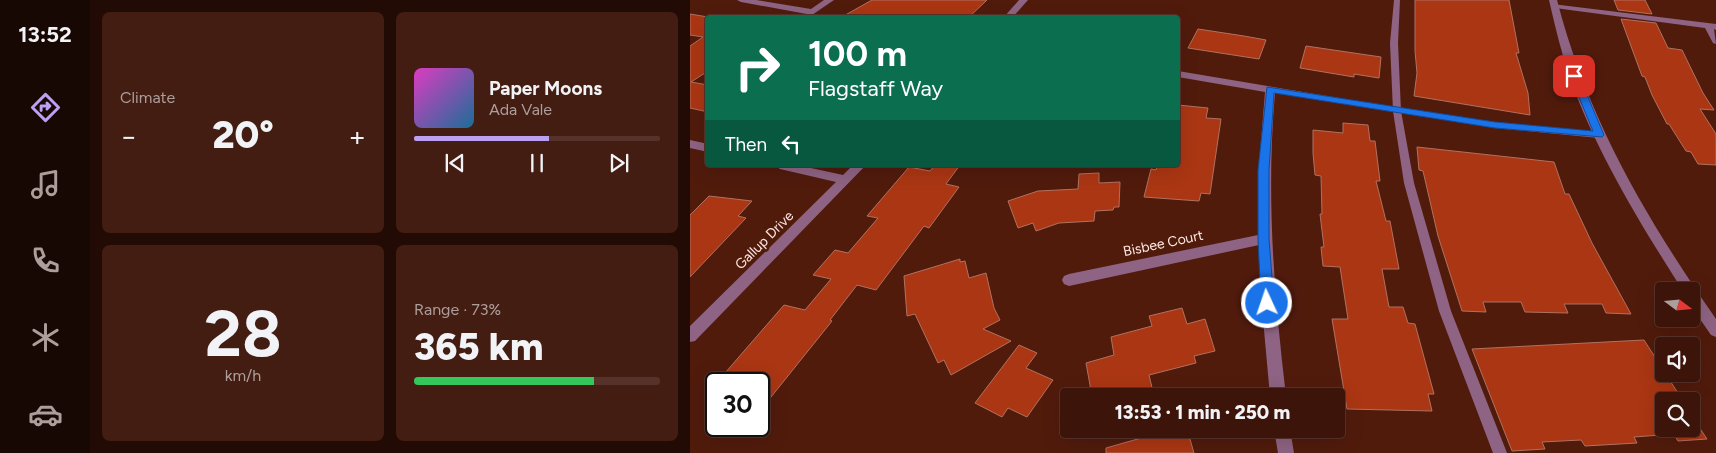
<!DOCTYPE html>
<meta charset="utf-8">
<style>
:root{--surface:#3d1409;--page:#441d12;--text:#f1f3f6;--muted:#ad9e9c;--line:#56332a;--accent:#bca0f2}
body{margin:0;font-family:Figtree,sans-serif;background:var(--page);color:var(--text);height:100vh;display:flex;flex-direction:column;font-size:19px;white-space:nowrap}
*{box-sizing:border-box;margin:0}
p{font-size:16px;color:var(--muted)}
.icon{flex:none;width:28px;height:28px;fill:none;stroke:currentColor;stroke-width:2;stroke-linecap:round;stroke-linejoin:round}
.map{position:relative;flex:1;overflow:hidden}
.side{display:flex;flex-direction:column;gap:12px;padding:12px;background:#220b05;width:600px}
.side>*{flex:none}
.top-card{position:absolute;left:15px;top:15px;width:475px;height:152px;border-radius:5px;box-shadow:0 5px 20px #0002,0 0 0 1px var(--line);background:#0b6e4f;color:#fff;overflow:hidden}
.needle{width:32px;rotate:106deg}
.fabs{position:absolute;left:965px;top:282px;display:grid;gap:10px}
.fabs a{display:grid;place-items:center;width:45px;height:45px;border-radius:5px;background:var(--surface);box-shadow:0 5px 20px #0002,0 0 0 1px var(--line);font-size:25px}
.speed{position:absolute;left:15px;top:372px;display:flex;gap:10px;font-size:25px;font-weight:700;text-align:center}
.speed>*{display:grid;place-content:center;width:65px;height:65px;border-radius:50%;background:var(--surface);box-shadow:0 5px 20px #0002,0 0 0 1px var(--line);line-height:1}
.speed .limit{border:2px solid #111;border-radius:8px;background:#fff;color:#111}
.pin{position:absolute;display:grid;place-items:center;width:42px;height:42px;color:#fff;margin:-21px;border-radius:10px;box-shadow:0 2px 8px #0006}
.me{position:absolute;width:55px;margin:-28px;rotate:357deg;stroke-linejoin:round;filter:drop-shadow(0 0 4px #0008)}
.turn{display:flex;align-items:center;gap:18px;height:105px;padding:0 20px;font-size:22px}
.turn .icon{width:65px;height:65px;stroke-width:2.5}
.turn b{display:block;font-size:35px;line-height:42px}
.then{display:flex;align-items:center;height:48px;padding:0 20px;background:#0003;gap:10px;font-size:19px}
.big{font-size:38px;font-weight:800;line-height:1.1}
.side .widget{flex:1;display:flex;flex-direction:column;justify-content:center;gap:8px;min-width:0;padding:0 18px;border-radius:8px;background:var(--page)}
.side .dial{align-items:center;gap:0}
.dial b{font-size:65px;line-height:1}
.song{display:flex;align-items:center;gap:15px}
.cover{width:60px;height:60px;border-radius:8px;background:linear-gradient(135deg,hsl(310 70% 55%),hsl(200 70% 35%))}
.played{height:5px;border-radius:2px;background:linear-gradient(90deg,var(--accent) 55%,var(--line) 55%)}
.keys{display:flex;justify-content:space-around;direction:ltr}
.heat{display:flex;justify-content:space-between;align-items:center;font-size:28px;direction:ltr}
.charge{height:8px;border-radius:4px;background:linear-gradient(90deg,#34c759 73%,var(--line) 0)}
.side .tiles{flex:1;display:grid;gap:12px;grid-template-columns:repeat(2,1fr)}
.trip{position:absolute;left:370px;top:388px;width:285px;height:50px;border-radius:5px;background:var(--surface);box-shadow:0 5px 20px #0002,0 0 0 1px var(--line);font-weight:800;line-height:50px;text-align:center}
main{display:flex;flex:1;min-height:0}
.dock{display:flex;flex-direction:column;width:90px;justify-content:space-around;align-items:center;background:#180804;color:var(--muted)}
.dock .icon{width:35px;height:35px}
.dock .on{color:var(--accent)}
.dock b{font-size:22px;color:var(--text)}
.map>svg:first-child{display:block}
.building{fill:#ab3613;stroke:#b17160}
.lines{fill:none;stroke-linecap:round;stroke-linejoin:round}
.service{fill:#8e6383;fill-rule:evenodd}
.minor{fill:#8e6383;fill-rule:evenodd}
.tertiary{fill:#8e6383;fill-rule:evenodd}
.route{fill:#1a73e8;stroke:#114b97}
.labels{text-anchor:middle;stroke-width:5;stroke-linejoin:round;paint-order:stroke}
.street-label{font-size:14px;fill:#fee8e2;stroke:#511b0c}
</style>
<main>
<nav class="dock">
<b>13:52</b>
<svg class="icon on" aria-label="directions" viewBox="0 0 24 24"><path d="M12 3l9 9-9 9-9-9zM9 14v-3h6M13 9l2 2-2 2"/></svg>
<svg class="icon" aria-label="music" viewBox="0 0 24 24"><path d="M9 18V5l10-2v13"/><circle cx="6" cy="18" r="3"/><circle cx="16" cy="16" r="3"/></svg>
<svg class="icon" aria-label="phone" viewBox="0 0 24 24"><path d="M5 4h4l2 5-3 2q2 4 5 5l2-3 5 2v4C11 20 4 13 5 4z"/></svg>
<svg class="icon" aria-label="climate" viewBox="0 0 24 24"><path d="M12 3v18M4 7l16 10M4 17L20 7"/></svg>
<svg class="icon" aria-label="car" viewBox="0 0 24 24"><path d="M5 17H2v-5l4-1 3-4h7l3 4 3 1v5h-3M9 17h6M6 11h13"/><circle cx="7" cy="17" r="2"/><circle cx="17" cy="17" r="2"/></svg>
</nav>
<section class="side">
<div class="tiles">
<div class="widget"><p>Climate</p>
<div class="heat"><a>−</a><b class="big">20°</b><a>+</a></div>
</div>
<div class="widget">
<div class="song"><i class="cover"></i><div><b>Paper Moons</b><p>Ada Vale</p></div></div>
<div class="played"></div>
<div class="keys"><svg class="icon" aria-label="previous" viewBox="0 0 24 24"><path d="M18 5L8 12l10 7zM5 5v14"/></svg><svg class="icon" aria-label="pause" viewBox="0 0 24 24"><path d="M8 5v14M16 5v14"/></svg><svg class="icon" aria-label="next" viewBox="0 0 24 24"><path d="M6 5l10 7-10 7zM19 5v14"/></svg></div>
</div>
<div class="widget dial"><b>28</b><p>km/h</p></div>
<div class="widget"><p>Range · 73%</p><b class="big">365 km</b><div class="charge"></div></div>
</div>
</section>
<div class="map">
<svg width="1026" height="453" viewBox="0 0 1026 453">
<rect width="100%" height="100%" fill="#511b0c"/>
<path class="building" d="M182 0H297L278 18H150Z
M725 0H819L829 53H826L838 93 840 115 724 96 727 73 725 51Z
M924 0H955L962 14 928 10Z
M0 14 18 17V71L1 82 18 85V112L0 108V46L13 37 0 35Z
M931 19 966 23 978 48 992 50 1013 93 1024 110 1010 109 1026 134V165L1008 164 1001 152 996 151 979 124H977L962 95 955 77 952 76Z
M508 29 554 36 576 40 569 59 498 48Z
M616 46 691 57 689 78 664 74V77L610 68Z
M488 105 518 108 516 118 531 119 520 194 511 193 509 201 454 197 461 169 466 170 467 165H488Z
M653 123 678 125 680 141H685L690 181H686L696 221H700L709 269H692L699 307H713L718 323 725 324 744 394H738L742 411 657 409 642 319H658L650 267 633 266 631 247H634L630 214H632L631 176 625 175 623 153V130L653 133Z
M727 147 864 162 875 194H879L902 243 941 314 916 313 912 304H874L878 313 835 312 831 302H793L796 312 772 311 748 236 733 171 729 170Z
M245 165H270L256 184 269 187 239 228 234 226 186 290 167 285 140 320 142 321 69 412V384H39L46 376 35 373 94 305 115 310 141 279 123 275 145 250 158 253 188 218 177 216 219 167 240 171Z
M409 173V183L430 182 429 207H424L423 210 405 211 404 221 369 223 346 231 343 223 328 228 318 201 348 191 388 189 389 174Z
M19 196 62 201 48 216 56 218 0 277V215Z
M270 259V262L275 261 279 278 296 273 304 308 310 320 293 329 321 341 261 375 254 360 248 363 225 314 217 316 214 276Z
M492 308 497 324 515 319 525 351 504 356 506 363 459 375 464 396H402L396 363 424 355 421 337 462 326 459 316Z
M954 340 993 401H974V429H1001V415L1017 439 988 441 984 434 944 437 947 443 895 446 891 440 852 442 855 449 822 451 782 349Z
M329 345 347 353 336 368 363 380 337 417 318 408 312 417 285 403Z
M483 429H497L504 453H416V448Z"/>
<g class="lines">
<path class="service" d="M704 0H710L708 43 711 111 724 183 761 311 817 453H803L749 311 714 183 703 111 700 43Z"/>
<path class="minor" d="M47 0H66L121 9 134 0H144L122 15 51 2Z
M329 0H338L322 18H313Z
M862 4 1026 24V30L1024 29 1026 44 1023 43 1015 28 865 8 861 6Z
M488 71 733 112 805 122 909 132 914 135 909 138 805 128 585 93C576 195 584 295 596 396H580L573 319 569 245 379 286 374 284 372 280 374 276 379 274 568 235 569 166 575 92 488 77Z
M0 140 18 144V152L0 148Z
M84 165H107L153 175 163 165H176L5 341 0 342V326L146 182 90 169Z
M584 429H600L604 453H588Z"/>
<path class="tertiary" d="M859 0H867C898 120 956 218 1026 319V337L1021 335 1001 306V291H993C950 223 907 154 880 78 871 52 865 26 859 0Z"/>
</g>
<path class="route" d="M881 74 889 76 914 135 912 137 805 128 584 93 579 170V239L584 303 582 306 577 308 573 306 571 303 568 239V170L577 87 805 122 903 131 880 76Z"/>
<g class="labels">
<g class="street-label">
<text transform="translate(74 240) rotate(-45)" y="5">Gallup Drive</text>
<text transform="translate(473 243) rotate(-12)" y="5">Bisbee Court</text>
</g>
</g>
</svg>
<div class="fabs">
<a><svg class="needle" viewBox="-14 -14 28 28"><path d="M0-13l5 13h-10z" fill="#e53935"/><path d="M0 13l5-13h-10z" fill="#ad9e9c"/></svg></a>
<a><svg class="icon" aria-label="sound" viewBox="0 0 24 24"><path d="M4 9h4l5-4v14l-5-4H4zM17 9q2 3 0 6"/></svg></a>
<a><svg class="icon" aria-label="search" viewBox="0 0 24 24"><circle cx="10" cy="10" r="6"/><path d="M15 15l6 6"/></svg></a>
</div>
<div class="speed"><div class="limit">30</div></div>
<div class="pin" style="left:884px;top:76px;background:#d93025"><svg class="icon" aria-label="arrive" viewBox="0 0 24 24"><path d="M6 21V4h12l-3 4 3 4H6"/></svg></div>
<svg class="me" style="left:577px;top:303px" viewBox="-20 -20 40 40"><circle r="17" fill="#1a73e8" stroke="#fff" stroke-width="3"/><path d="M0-11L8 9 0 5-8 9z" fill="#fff"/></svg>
<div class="trip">13:53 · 1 min · 250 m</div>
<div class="top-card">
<div class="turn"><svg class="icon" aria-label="right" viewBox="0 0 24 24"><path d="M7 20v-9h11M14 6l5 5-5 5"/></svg><div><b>100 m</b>Flagstaff Way</div></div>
<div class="then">Then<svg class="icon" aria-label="left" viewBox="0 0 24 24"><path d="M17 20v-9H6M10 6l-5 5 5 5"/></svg></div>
</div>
</div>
</main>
